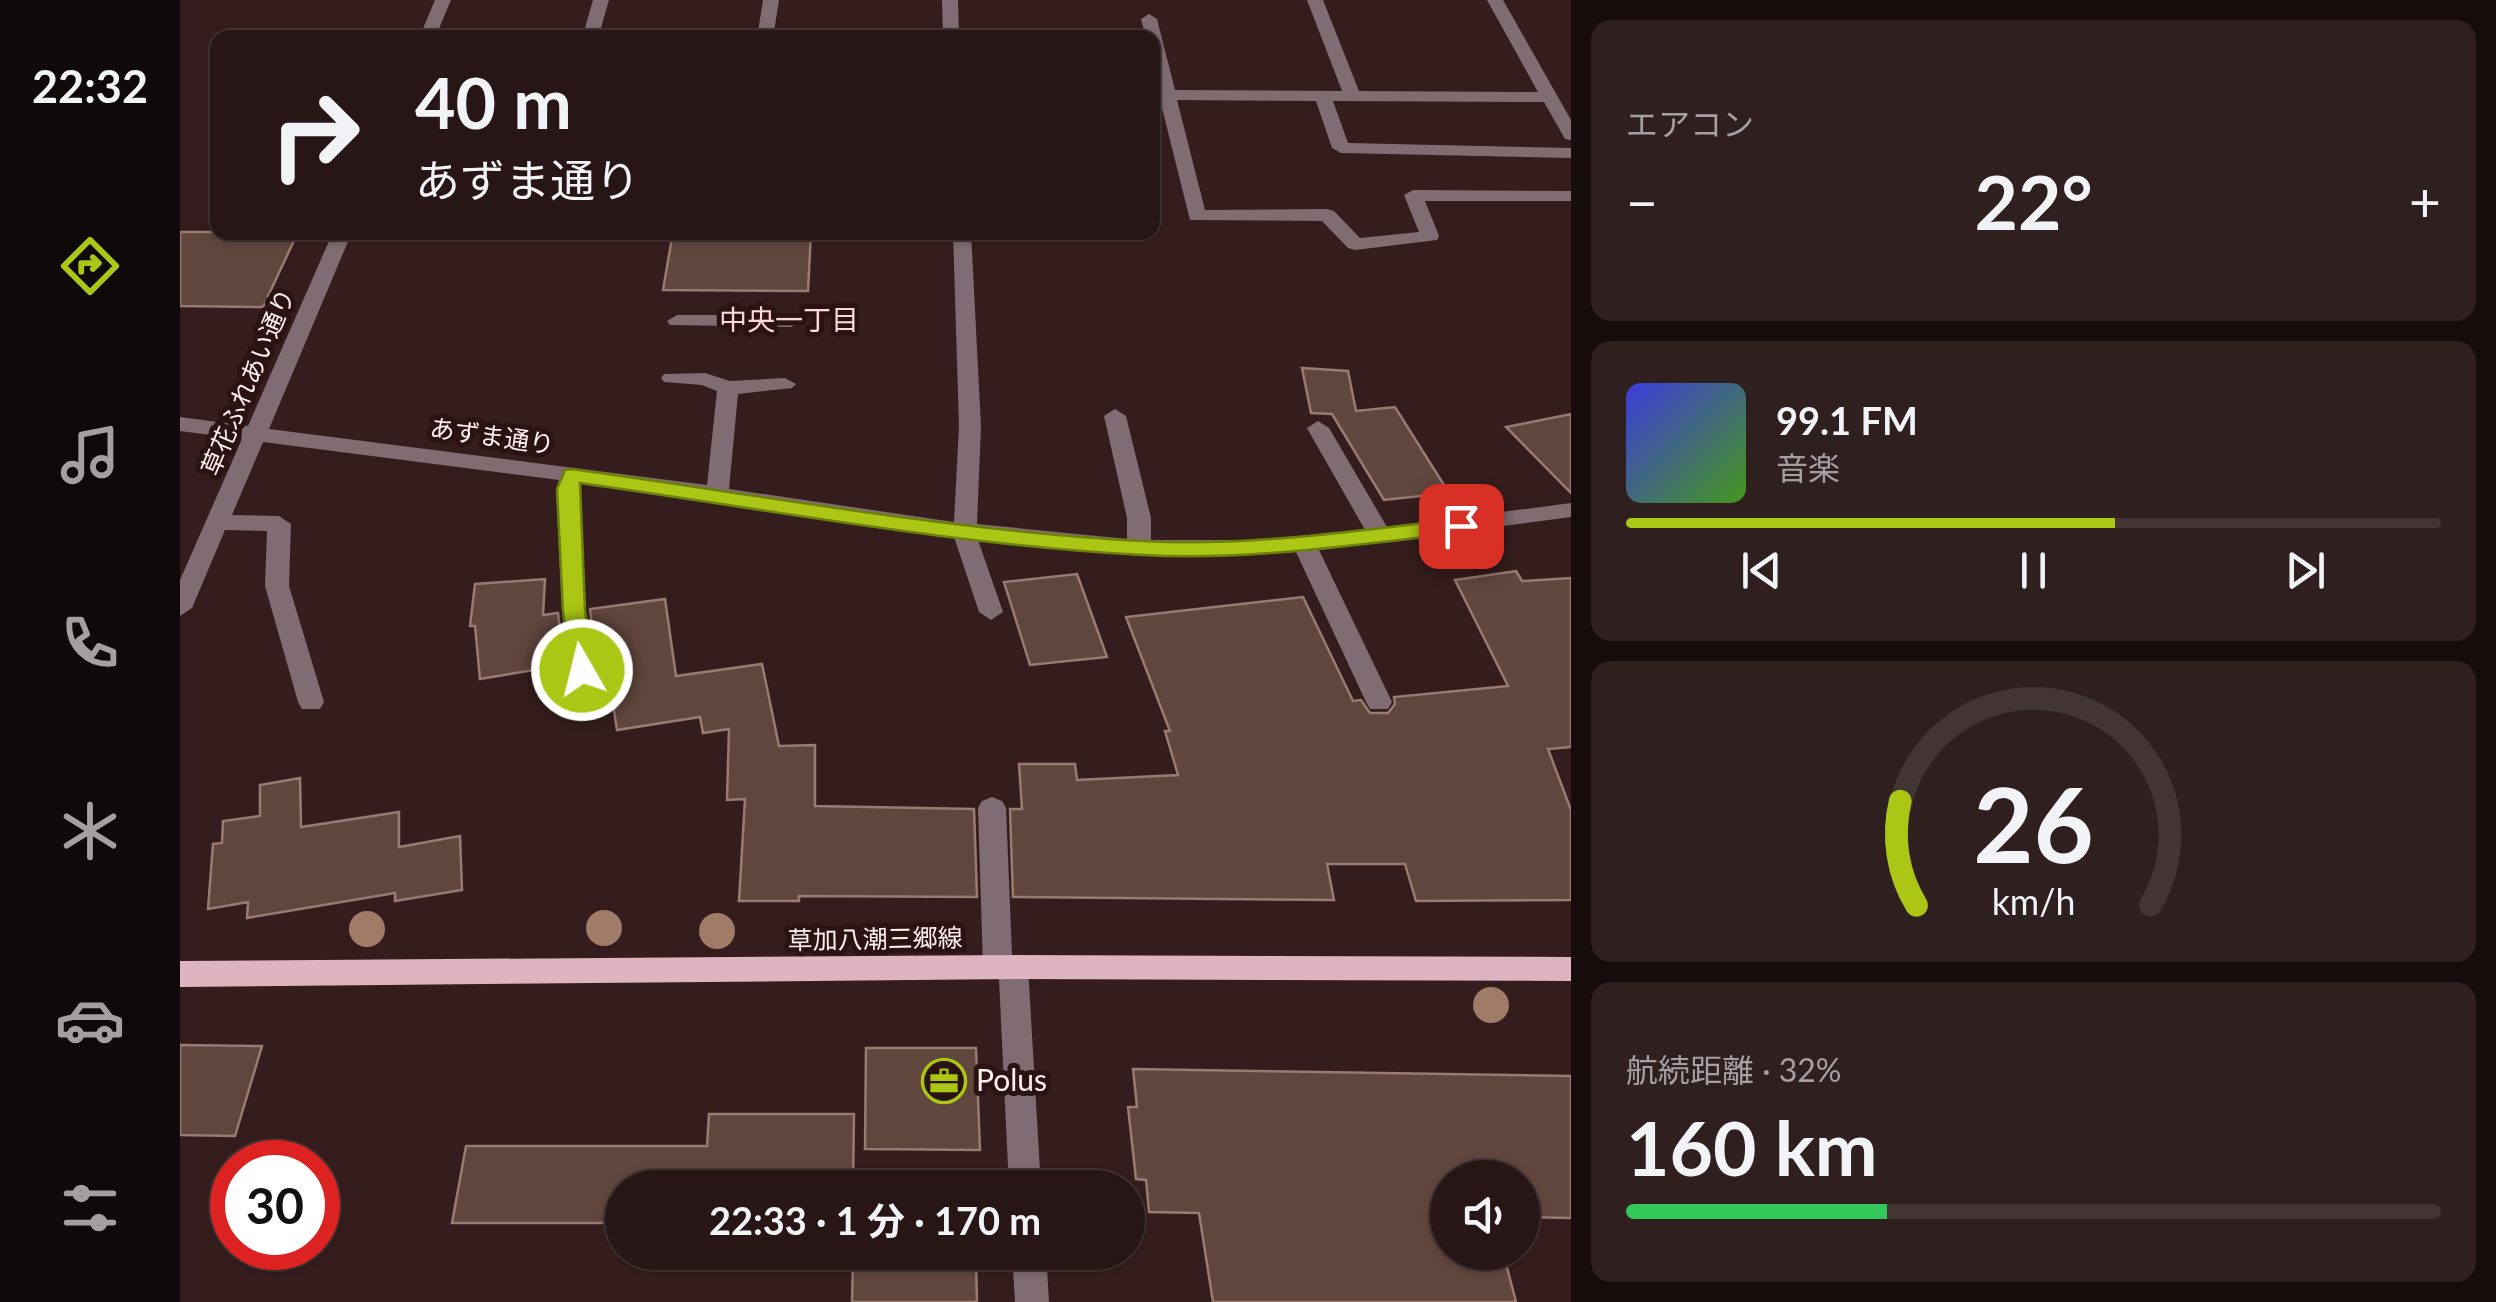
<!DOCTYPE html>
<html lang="ja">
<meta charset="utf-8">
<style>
:root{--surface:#281616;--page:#301f1f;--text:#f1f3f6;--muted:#a59fa1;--line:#443535;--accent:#abc614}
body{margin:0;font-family:Lato,"Noto Sans JP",sans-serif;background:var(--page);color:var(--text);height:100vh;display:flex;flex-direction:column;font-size:38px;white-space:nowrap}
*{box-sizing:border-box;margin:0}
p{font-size:32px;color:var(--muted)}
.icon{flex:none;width:55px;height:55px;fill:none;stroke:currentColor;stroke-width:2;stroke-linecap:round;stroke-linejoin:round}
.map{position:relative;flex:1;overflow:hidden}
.drawer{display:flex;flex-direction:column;gap:20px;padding:20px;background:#160c0c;width:925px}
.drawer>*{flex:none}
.guide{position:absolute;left:30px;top:30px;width:950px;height:210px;border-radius:20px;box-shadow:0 2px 8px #0004,0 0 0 2px var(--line);background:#281616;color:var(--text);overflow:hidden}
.controls{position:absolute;left:1250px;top:1160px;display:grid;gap:20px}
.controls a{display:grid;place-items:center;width:110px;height:110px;border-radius:50%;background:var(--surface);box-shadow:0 2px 8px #0004,0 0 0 2px var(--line);font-size:50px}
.speed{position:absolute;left:30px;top:1140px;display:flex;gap:20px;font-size:50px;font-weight:700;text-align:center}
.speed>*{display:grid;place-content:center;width:130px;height:130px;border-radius:50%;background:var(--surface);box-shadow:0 2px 8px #0004,0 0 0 2px var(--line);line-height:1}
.speed .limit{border:15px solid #d22;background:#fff;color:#111}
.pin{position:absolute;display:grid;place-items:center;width:85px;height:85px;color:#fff;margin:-42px;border-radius:20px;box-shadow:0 5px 15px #0006}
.me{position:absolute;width:110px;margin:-55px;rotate:352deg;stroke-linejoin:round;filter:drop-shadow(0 0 8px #0008)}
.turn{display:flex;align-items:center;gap:35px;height:210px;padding:0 40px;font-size:45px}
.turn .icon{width:130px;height:130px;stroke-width:2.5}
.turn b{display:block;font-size:70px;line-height:85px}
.big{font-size:75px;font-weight:700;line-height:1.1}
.drawer .card{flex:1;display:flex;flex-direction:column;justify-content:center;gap:15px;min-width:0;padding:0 35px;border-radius:20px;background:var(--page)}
.drawer .dial{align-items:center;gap:0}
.dial svg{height:260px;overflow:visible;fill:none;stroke:var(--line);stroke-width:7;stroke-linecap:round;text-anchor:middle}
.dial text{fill:var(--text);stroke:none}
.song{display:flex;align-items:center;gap:30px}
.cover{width:120px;height:120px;border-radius:15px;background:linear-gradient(135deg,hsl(240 70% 55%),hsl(100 70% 35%))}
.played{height:10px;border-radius:5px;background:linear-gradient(90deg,var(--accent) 60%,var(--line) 60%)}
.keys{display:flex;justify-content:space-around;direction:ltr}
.heat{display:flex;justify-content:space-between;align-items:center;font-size:55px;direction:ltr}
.charge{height:15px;border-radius:8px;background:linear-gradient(90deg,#34c759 32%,var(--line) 0)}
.trip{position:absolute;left:425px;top:1170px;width:540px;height:100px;border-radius:50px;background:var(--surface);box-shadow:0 2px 8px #0004,0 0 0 2px var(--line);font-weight:700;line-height:100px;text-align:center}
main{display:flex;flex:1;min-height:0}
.menu{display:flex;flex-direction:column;width:180px;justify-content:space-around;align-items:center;background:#100909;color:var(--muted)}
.menu .icon{width:70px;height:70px}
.menu .current{color:var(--accent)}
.menu b{font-size:45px;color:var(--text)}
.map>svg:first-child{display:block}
.building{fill:#61463d;stroke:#997b71;stroke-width:2.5}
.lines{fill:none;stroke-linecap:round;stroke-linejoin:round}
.minor{fill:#806c72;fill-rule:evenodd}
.major{fill:#ddb4c0;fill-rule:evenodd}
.tree{fill:#a07b68}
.route{fill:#abc614;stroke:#6f810d;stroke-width:2.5}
.labels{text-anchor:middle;stroke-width:10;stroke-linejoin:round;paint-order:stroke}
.street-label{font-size:25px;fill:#fdefee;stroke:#2b1314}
.neighbourhood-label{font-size:28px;fill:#fcd8d7;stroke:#2b1314}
.near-poi-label{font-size:30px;fill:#fdefee;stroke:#2b1314;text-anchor:start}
</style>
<main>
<nav class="menu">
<b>22:32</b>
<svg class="icon current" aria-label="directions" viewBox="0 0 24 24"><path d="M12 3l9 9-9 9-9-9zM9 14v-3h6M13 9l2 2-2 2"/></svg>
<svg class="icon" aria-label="music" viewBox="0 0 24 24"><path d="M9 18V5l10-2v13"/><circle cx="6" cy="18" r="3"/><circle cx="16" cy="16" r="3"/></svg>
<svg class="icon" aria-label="phone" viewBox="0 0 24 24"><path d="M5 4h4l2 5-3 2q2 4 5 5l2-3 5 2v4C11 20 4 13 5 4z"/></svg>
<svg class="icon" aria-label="climate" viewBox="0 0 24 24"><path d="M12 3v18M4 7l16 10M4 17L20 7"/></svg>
<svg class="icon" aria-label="car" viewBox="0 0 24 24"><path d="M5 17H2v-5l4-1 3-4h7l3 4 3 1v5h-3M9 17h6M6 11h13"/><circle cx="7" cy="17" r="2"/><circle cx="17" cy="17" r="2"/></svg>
<svg class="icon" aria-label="filters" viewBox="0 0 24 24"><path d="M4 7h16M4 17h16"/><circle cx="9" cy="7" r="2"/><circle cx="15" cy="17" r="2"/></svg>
</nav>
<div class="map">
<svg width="1391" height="1302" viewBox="0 0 1391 1302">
<rect width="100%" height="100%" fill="#361d1d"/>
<path class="building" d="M0 232H118L83 307 0 306Z
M493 232H631L628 291 483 290Z
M1122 368 1168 371 1176 411 1215 407 1269 493 1204 500 1152 414 1131 413Z
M1391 414V493L1326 427Z
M1336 571 1342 581 1391 578V747L1368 749 1391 810V900L1236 901 1225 864H1147L1154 900 833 897 830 809H842L839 764H895L897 780 998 775 985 731H990L946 617 1123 597 1173 701 1181 700 1190 713H1208L1215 704 1214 697 1328 686 1275 580Z
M897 574 927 657 850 665 824 582Z
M365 579 363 615 378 613 385 670 393 680H411L418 672 410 609 485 599 496 676 582 664 599 746 635 745V806L794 809 797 897 619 896V901H559L565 799 547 800 549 729 523 733 520 717 437 730 431 691 370 700 366 668 300 679 295 626H290L295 584Z
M120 778 121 827 219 812V847L280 836 282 890 215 901V893L67 918 68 902 28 909 33 844 42 843 43 821 80 816V785Z
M0 1045 82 1046 55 1136 0 1135Z
M686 1048H796L800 1150 685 1149Z
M953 1069 1391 1076V1218L1342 1217V1178H1268V1252H1323L1336 1302H1033L1019 1213 969 1212 966 1180 956 1179 948 1107H957Z
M529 1114H674L673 1188H442V1223H272L286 1146H527Z
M673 1259 796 1261 797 1302H672Z"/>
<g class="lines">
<path class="minor" d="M255 0H271L255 38H239Z
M413 0H429L418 38H402Z
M583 0H599L593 38H577Z
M762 0H778L779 38H763Z
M1127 0H1143L1179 91 1358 92 1307 0H1323L1391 120V140L1385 139 1364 102 1153 101 1168 143 1391 148V158L1161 153 1152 148 1136 101 997 100 1025 210 1147 209 1154 211 1180 238 1239 232 1224 195 1233 190 1391 191V201H1245L1259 236 1257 240 1175 250 1168 248 1142 221 1010 220 980 100H972V90H978L972 67V38H966L961 19 969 14 977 19 995 90 1162 91Z
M153 232H172L89 429 527 485 537 391 522 385 484 382 481 378 484 374 525 373 550 381 605 378 616 384 612 388 558 394 549 489 774 522 779 426 773 232H791L801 426 797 524 947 539V518L924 416 935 409 946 416 971 518V540H1072L1185 530 1127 428 1138 421 1149 428 1207 527 1391 503V517L1139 550 1212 702 1208 709H1190L1186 702 1116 552 959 556 798 540 823 612 811 620 799 612 774 537 400 483 406 611 415 670 411 676H393L389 670 382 611 376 489 379 480 83 442 52 515 99 516 111 524 109 586 144 702 140 709H122L118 702 85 586 87 531 45 530 12 608 0 616V580L62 439 0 431V417L68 426Z
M497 315H611L621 321 611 327 490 325 487 321Z
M812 797 822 801 826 808 832 955 843 958 848 967 861 1188H829L819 979 808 976 803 967 798 808 802 801Z
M832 1252H866L869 1302H835Z"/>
<path class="major" d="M833 955 1391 957V981L833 979 0 987V961Z"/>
</g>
<g class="tree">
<circle cx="424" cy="928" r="18"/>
<circle cx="187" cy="929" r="18"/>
<circle cx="537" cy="931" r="18"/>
<circle cx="1311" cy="1005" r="18"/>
</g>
<path class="route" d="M392 469C581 495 772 531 963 541 1069 547 1176 530 1281 519L1291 526 1281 533C1176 544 1069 561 963 555 775 545 586 509 400 483L405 611 414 670 402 678 391 670 383 611 377 489 385 470Z"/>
<defs>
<symbol id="office-ring" viewBox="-11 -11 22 22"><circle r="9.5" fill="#2b1314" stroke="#abc614" stroke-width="1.5"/><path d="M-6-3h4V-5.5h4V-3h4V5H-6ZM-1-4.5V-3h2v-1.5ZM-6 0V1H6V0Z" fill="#abc614"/></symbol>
</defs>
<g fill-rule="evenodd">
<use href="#office-ring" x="739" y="1056" width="50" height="50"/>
</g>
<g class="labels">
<g class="street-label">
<text transform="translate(68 382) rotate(-67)" y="9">草花ふれあい通り</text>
<text transform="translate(312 436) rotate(8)" y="9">あずま通り</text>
<text transform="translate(695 939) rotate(-1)" y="9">草加八潮三郷線</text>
</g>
<g class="neighbourhood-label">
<text x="609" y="330">中央一丁目</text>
</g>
<g class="near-poi-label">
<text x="796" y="1091">Polus</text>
</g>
</g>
</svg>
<div class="controls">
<a><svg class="icon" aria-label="sound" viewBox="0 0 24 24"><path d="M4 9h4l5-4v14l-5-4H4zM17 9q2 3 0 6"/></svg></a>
</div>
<div class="speed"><div class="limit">30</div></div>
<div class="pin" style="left:1281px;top:526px;background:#d93025"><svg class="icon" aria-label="arrive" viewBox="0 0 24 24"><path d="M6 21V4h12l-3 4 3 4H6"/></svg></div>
<svg class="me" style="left:402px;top:670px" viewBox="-20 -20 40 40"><circle r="17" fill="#abc614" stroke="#fff" stroke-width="3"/><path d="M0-11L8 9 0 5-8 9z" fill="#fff"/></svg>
<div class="trip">22:33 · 1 分 · 170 m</div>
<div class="guide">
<div class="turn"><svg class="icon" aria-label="right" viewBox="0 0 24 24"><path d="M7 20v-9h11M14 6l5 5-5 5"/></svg><div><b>40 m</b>あずま通り</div></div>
</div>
</div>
<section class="drawer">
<div class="card"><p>エアコン</p>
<div class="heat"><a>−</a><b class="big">22°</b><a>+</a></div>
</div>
<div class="card">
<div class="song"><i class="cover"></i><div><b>99.1 FM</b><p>音楽</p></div></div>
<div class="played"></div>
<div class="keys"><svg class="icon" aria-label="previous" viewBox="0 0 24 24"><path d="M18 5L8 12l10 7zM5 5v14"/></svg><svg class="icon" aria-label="pause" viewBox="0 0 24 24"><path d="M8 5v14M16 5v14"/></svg><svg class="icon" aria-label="next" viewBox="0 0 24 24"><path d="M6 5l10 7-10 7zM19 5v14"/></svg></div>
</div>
<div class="card dial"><svg viewBox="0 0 100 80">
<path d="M14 69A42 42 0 1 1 86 69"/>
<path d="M14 69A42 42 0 0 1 9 37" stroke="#abc614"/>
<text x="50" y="56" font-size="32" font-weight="700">26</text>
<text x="50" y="72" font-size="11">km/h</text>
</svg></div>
<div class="card"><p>航続距離 · 32%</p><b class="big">160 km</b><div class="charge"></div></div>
</section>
</main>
